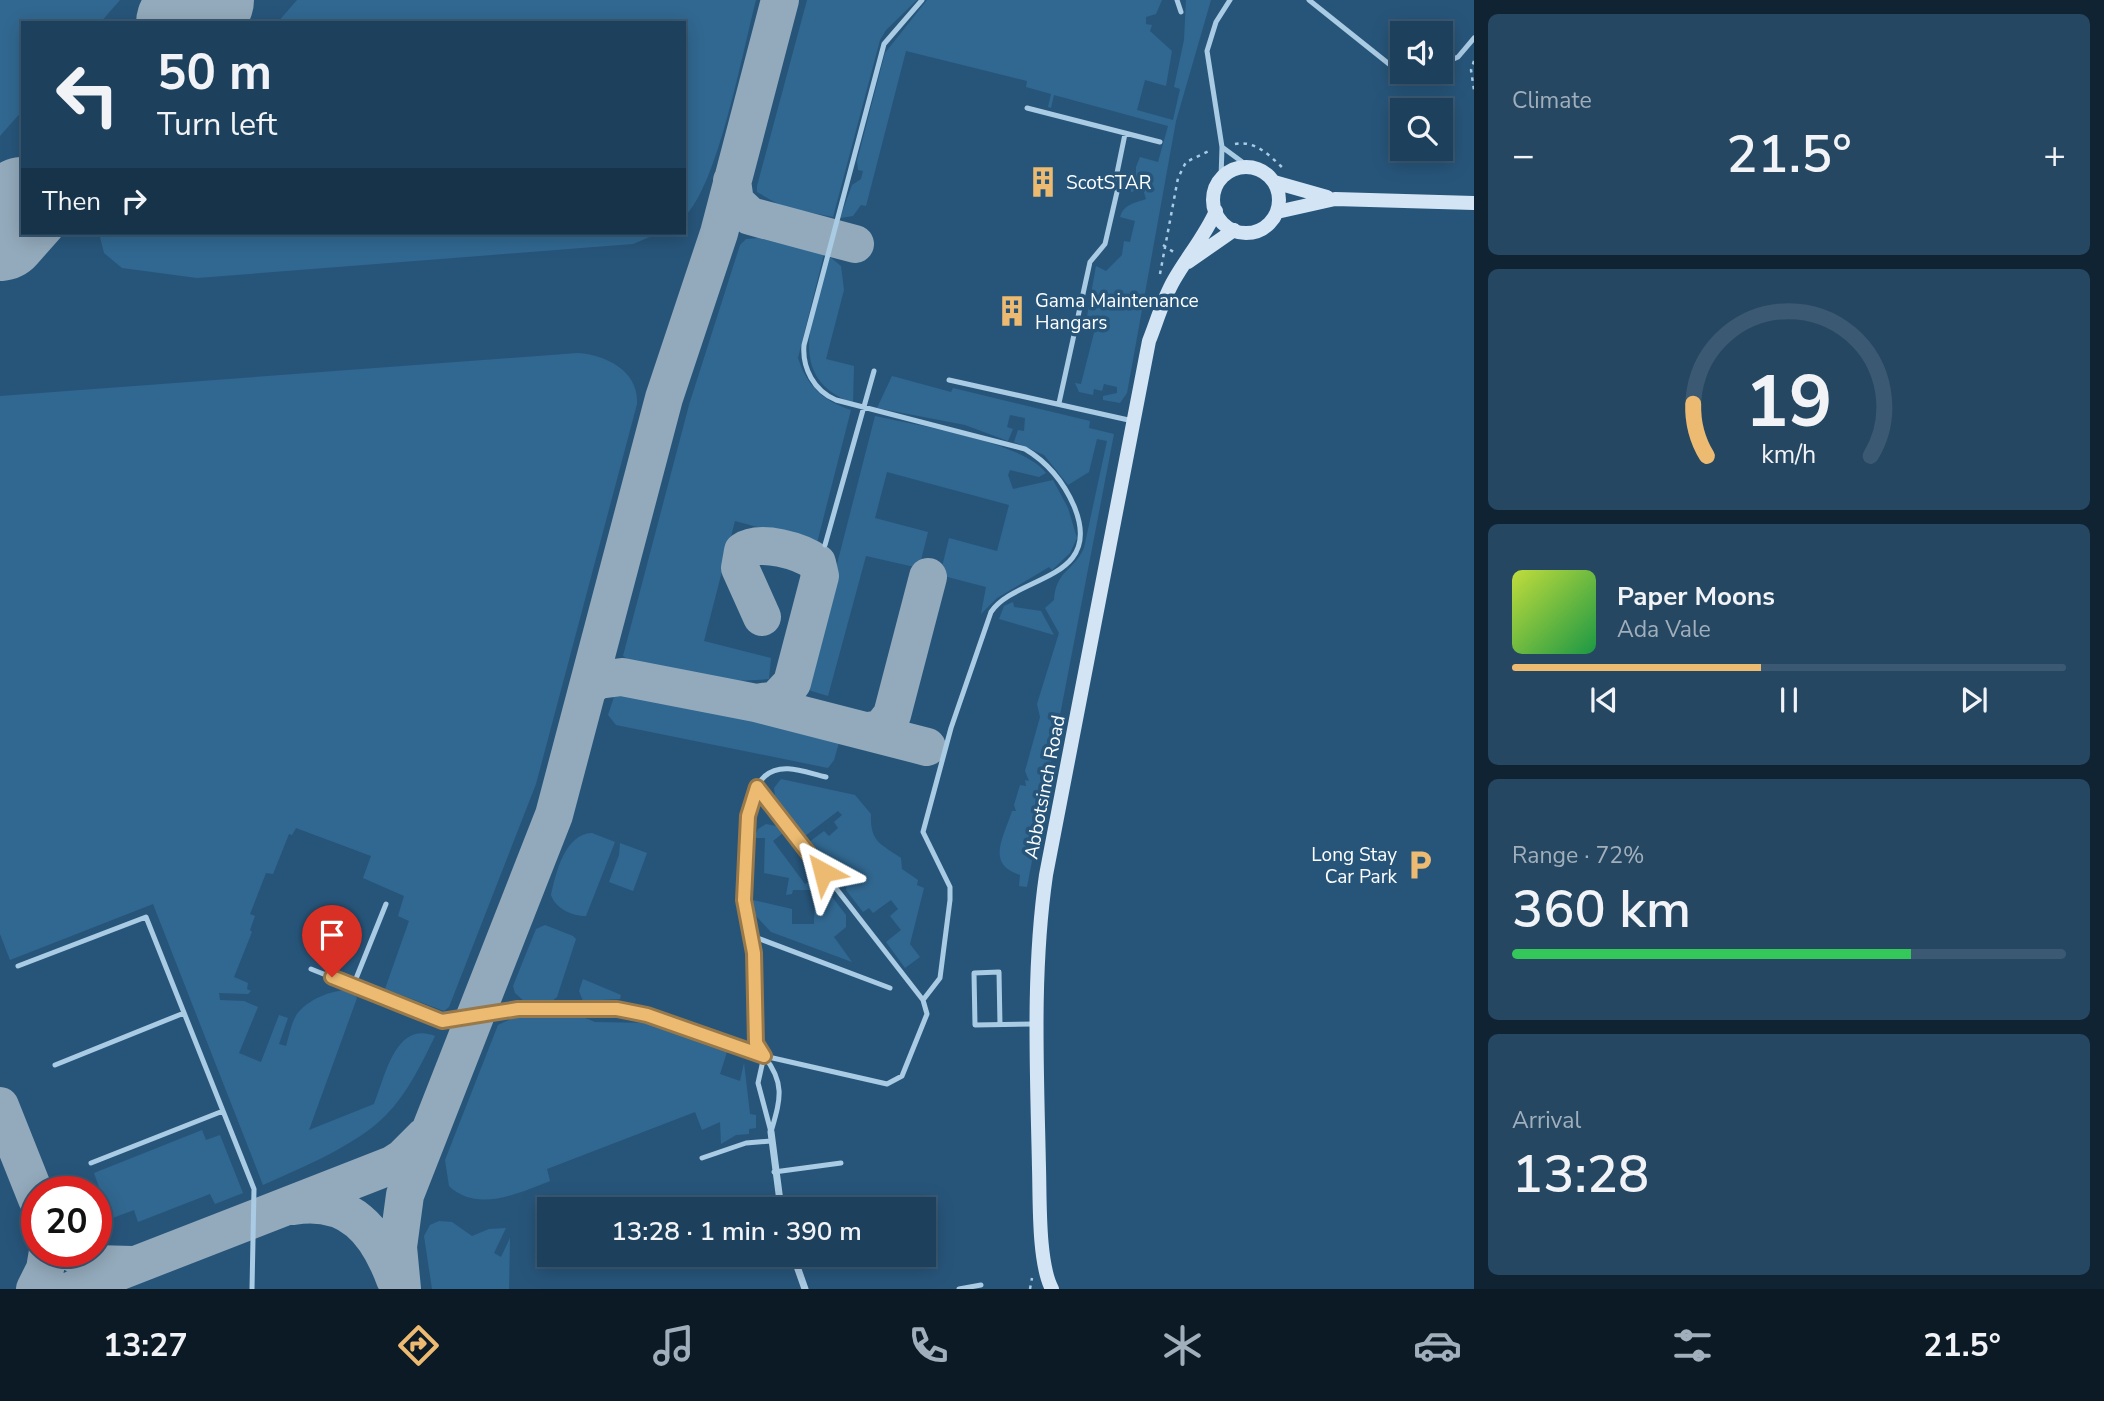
<!DOCTYPE html>
<meta charset="utf-8">
<style>
:root{--surface:#1d405c;--page:#254762;--text:#f1f3f6;--muted:#a0afbb;--line:#3b5972;--accent:#ecba70}
body{margin:0;font-family:"Nunito Sans",sans-serif;background:var(--page);color:var(--text);height:100vh;display:flex;flex-direction:column;font-size:26px;white-space:nowrap}
*{box-sizing:border-box;margin:0}
p{font-size:23px;color:var(--muted)}
.icon{flex:none;width:38px;height:38px;fill:none;stroke:currentColor;stroke-width:2;stroke-linecap:round;stroke-linejoin:round}
.map{position:relative;flex:1;overflow:hidden}
.details{display:flex;flex-direction:column;gap:14px;padding:14px;background:#102333;width:630px}
.details>*{flex:none}
.top-card{position:absolute;left:21px;top:21px;width:665px;height:214px;border-radius:0px;box-shadow:0 4px 18px #0003,0 0 0 2px var(--line);background:#1d405c;color:var(--text);overflow:hidden}
.buttons{position:absolute;left:1390px;top:21px;display:grid;gap:14px}
.buttons a{display:grid;place-items:center;width:63px;height:63px;border-radius:0px;background:var(--surface);box-shadow:0 4px 18px #0003,0 0 0 2px var(--line);font-size:35px}
.speed{position:absolute;left:21px;top:1176px;display:flex;gap:14px;font-size:35px;font-weight:700;text-align:center}
.speed>*{display:grid;place-content:center;width:91px;height:91px;border-radius:50%;background:var(--surface);box-shadow:0 4px 18px #0003,0 0 0 2px var(--line);line-height:1}
.speed .limit{border:10px solid #d22;background:#fff;color:#111}
.pin{position:absolute;display:grid;place-items:center;width:60px;height:60px;color:#fff;margin:-72px -30px;border-radius:50% 50% 50% 0;rotate:-45deg;box-shadow:0 0 7px #0007}
.pin .icon{rotate:45deg}
.me{position:absolute;width:77px;margin:-38px;rotate:322deg;stroke-linejoin:round;filter:drop-shadow(0 0 5px #0008)}
.turn{display:flex;align-items:center;gap:24px;height:147px;padding:0 21px;font-size:32px}
.turn .icon{width:91px;height:91px;stroke-width:2.5}
.turn b{display:block;font-size:49px;line-height:60px}
.then{display:flex;align-items:center;height:66px;padding:0 21px;background:#0003;gap:14px;font-size:26px}
.big{font-size:52px;font-weight:600;line-height:1.1}
.details .widget{flex:1;display:flex;flex-direction:column;justify-content:center;gap:10px;min-width:0;padding:0 24px;border-radius:10px;background:var(--page)}
.details .dial{align-items:center;gap:0}
.dial svg{height:182px;overflow:visible;fill:none;stroke:var(--line);stroke-width:7;stroke-linecap:round;text-anchor:middle}
.dial text{fill:var(--text);stroke:none}
.song{display:flex;align-items:center;gap:21px}
.cover{width:84px;height:84px;border-radius:10px;background:linear-gradient(135deg,hsl(70 70% 55%),hsl(140 70% 35%))}
.played{height:7px;border-radius:4px;background:linear-gradient(90deg,var(--accent) 45%,var(--line) 45%)}
.keys{display:flex;justify-content:space-around;direction:ltr}
.heat{display:flex;justify-content:space-between;align-items:center;font-size:38px;direction:ltr}
.charge{height:10px;border-radius:5px;background:linear-gradient(90deg,#34c759 72%,var(--line) 0)}
.trip{position:absolute;left:537px;top:1197px;width:399px;height:70px;border-radius:0px;background:var(--surface);box-shadow:0 4px 18px #0003,0 0 0 2px var(--line);font-weight:600;line-height:70px;text-align:center}
.menu{display:flex;height:112px;justify-content:space-around;align-items:center;background:#0c1a25;color:var(--muted)}
.menu .icon{width:49px;height:49px}
.menu .selected{color:var(--accent)}
.menu b{font-size:32px;color:var(--text)}
main{display:flex;flex:1;min-height:0}
.map>svg:first-child{display:block}
.green{fill:#316891}
.lines{fill:none;stroke-linecap:round;stroke-linejoin:round}
.taxiway{stroke:#93aabc;stroke-width:38}
.runway{stroke:#93aabc;stroke-width:98}
.path{stroke:#aacbe4;stroke-width:2.5;stroke-dasharray:3.5 5;stroke-linecap:butt}
.lane{stroke:#aacbe4;stroke-width:5}
.street{stroke:#aacbe4;stroke-width:7}
.secondary{stroke:#d3e5f4;stroke-width:14}
.route-casing{stroke:#997949;stroke-width:18}
.route{stroke:#ecba70;stroke-width:12}
.labels{text-anchor:middle;stroke-width:7;stroke-linejoin:round;paint-order:stroke}
.poi-label{font-size:19px;fill:#fff;stroke:#27557a;text-anchor:start}
.street-label{font-size:19px;fill:#fff;stroke:#27557a}
</style>
<main>
<div class="map">
<svg width="1474" height="1289" viewBox="0 0 1474 1289">
<rect width="100%" height="100%" fill="#27557a"/>
<path class="green" d="M0 0H120L100 23H23V110L0 136Z
M297 0H756C743 49 718 186 684 217V23H277Z
M807 0H917L886 30 880 40 833 217 783 207 757 192V186Z
M927 0H1162L1156 14 1146 17V24L1152 25 1150 31 1172 51 1166 86 1145 80 1137 110 1173 120 1180 89 1174 87 1184 40 1186 0H1211L1176 121 1127 393 1120 403 1103 400V396L1117 393V387L1104 384 1102 391 1094 389 1093 395 1079 392 1075 383 1081 384 1096 325 1086 322 1096 266 1106 271 1122 255 1124 241 1130 242 1135 221 1120 217C1124 204 1135 203 1146 199L1143 189 1131 192 1130 181 1136 180V167L1140 157 1158 162 1168 126 1054 95 1051 108 1048 107 1051 94 1026 87 1027 81 906 51 866 206 861 205 853 216 840 218 852 185 861 179 863 171 858 170 857 161 885 53Z
M99 233H659L633 244 197 278 122 268 104 253Z
M758 238 824 254 798 358C807 386 823 401 851 410L817 543 735 521 704 641 771 658 769 679C721 683 665 683 623 656L689 405 740 245 746 239Z
M830 257 841 266 844 290 826 359 854 366 853 403C781 377 816 311 830 257Z
M578 353C606 355 639 371 637 404L536 784 449 1007 444 1011 385 989 409 921 398 916 404 896 363 878 371 856 296 828 292 835 289 834 273 874 266 873 250 914 255 916 250 930 252 932 234 977 248 983 247 989 251 991 248 994 219 993 220 1000 244 1001 258 1007 239 1053 261 1062 279 1015 288 1018 279 1044 286 1046C289 1037 291 1023 297 1014 308 999 333 989 352 990L357 998 309 1130 374 1104C385 1078 395 1020 435 1036 422 1063 407 1094 386 1115 357 1145 301 1168 263 1185L153 904 10 960 0 934V396Z
M892 376 951 392 953 388 1090 421 1089 428 1114 434 1027 887 1019 886 1020 875C985 864 1004 837 1012 811H1016L1014 805 1020 785 1026 786 1025 780 1029 781 1025 771 1040 717 1037 704 1059 633 1045 608 1054 600C1056 570 1074 571 1084 548L1107 441 1097 439 1089 472 1068 485 1044 455 1014 442 1018 430 1024 431 1025 418 1010 415 1007 427 1013 429 1008 441 965 425 877 408Z
M875 416C915 425 1024 442 1046 473L1039 477 1010 470 1008 475 1013 489 1053 480 1068 508 1077 538 1070 553 1052 570 1049 567 997 598 981 614 986 587 940 575 949 538 997 551 1009 505 887 472 875 518 928 532 919 568 866 556 828 696 805 689Z
M1013 602 1014 607 1041 611 1054 635 999 619 1004 606Z
M634 693 836 732 840 739 834 760 828 768 616 725 608 715 614 697Z
M781 779 855 795 871 814C870 842 880 843 901 858L902 869 918 880 917 885 924 888 910 944 920 957 905 968 886 942 901 930 890 916 898 909 891 900 873 913 869 908 863 912 846 890C848 878 842 870 835 860L830 864 822 853 819 855 809 842 824 831 829 836 838 828 834 822 842 815 838 811 805 836 775 796 774 788Z
M766 824 776 826 783 833 773 841 805 884 817 877 846 915V927L834 937 852 962 771 932 755 915 753 900 792 909V924H814L815 890H793L792 894 786 895 789 878 764 873 765 838H754L758 829Z
M592 833 615 842 586 916C572 916 556 909 551 895 556 872 565 834 592 833Z
M620 843 647 853 633 891 609 882 619 855Z
M545 925 573 936 576 939 557 997 552 1001H524L515 993 513 986 536 929Z
M583 979 621 995 620 999 583 1001 579 991Z
M573 1013 595 1022 649 1023 727 1052 720 1074 740 1081 744 1063 750 1114 756 1115V1128L749 1129V1134L736 1135 721 1144 720 1122 702 1130 695 1112 547 1169 550 1181C519 1193 477 1213 449 1186L445 1160 498 1025 515 1017Z
M202 1130 206 1140 220 1135 243 1193 215 1204 210 1194 138 1222 134 1210 110 1219 94 1173Z
M439 1221 452 1222 472 1236 489 1229 506 1228 494 1253 501 1257 510 1238 509 1289H432L424 1236 430 1225Z"/>
<g class="lines">
<path class="taxiway" d="M732 181 735 202 750 216 855 244
M588 688 598 680 622 677 756 703 927 747
M756 703 776 700 792 683 820 576 817 563C801 551 760 539 743 551L740 568 762 617
M868 731 881 729 892 715 928 577
M0 1106 37 1199
M293 1206C350 1197 377 1231 395 1279
M69 1251 95 1264 132 1265
M35 1289 45 1269 48 1251
M74 1289 392 1165 403 1158 425 1136
M402 1289 398 1247 405 1195 554 815 664 398 719 233 780 0"/>
<path class="runway" d="M185 23 205 0
M0 232 23 206"/>
<path class="path" d="M1474 61 1471 70 1474 90
M1235 144C1256 140 1270 156 1285 170
M1163 245 1175 253
M1160 274 1178 178 1186 162 1211 150
M1030 1289 1032 1278"/>
<path class="lane" d="M1177 0 1181 12
M1309 0 1389 64 1402 68
M1440 65 1458 57 1474 38
M1027 108 1160 142
M1222 147 1249 167
M1221 178 1222 147 1207 51 1216 22 1230 0
M949 380 1133 421
M1059 403 1090 262 1105 244 1117 192V173L1125 134
M825 545 874 371
M757 787 923 1000
M752 936 890 988
M18 966 146 917 254 1189 252 1289
M311 969 441 1021 518 1009H617L647 1015 764 1056 887 1084 902 1076 927 1014 923 1000 940 978 950 900V887L923 832 951 728 991 612C1016 575 1105 581 1074 506 1064 483 1047 462 1025 449L836 400C814 391 802 368 804 345L884 44 922 0
M353 986 386 904
M1000 1025 999 972 974 973 975 1025 1034 1024
M764 1056C747 1028 757 990 754 957 753 941 747 926 745 910 741 881 741 797 765 776 782 761 807 773 826 777
M764 1056C786 1084 780 1100 771 1132L758 1083Z
M55 1065 184 1013
M702 1158 746 1143 771 1141
M91 1163 223 1111
M774 1172 841 1163
M959 1289 981 1285"/>
<path class="street" d="M771 1132 781 1209
M793 1255 805 1289"/>
<path class="secondary" d="M1213 200a33 33 0 1 1 66 0a33 33 0 1 1-66 0Z
M1274 182 1327 197
M1277 212 1335 199 1474 203
M1188 262 1234 230
M1052 1289C1038 1263 1040 1199 1039 1168 1037 1070 1032 972 1046 875L1149 341C1157 321 1163 299 1174 280 1187 257 1205 236 1216 211"/>
</g>
<g class="lines">
<defs>
<path id="route" d="M332 977 442 1021 518 1009H617L647 1015 764 1056 756 1043 754 953 744 900 748 816 757 787 823 872"/>
</defs>
<use href="#route" class="route-casing"/>
<use href="#route" class="route"/>
</g>
<defs>
<symbol id="building-bare" viewBox="-9 -9 18 18"><path d="M-4-6H4V6H1V3H-1V6H-4ZM-2.5-4.3h1.7v1.8h-1.7ZM.8-4.3h1.7v1.8H.8ZM-2.5-1h1.7V.8h-1.7ZM.8-1h1.7V.8H.8Z" fill="#ecba70" stroke="#27557a" stroke-width="2.5" paint-order="stroke"/></symbol>
<symbol id="parking-bare" viewBox="-9 -9 18 18"><path d="M-3.5-5.5H1a3.5 3.5 0 0 1 0 7H-1V5.5H-3.5ZM-1-3.4V-.6H.8a1.4 1.4 0 0 0 0-2.8Z" fill="#ecba70" stroke="#27557a" stroke-width="2.5" paint-order="stroke"/></symbol>
</defs>
<g fill-rule="evenodd">
<use href="#building-bare" x="1021" y="160" width="44" height="44"/>
<use href="#building-bare" x="990" y="289" width="44" height="44"/>
<use href="#parking-bare" x="1398" y="843" width="44" height="44"/>
</g>
<g class="labels">
<g class="poi-label">
<text x="1066" y="189">ScotSTAR</text>
<text x="1035" y="307">Gama Maintenance<tspan x="1035" dy="22">Hangars</tspan></text>
<text x="1397" y="861" text-anchor="end">Long Stay<tspan x="1397" dy="22">Car Park</tspan></text>
</g>
<g class="street-label">
<text transform="translate(1044 787) rotate(-79)" y="7">Abbotsinch Road</text>
</g>
</g>
</svg>
<div class="buttons">
<a><svg class="icon" aria-label="sound" viewBox="0 0 24 24"><path d="M4 9h4l5-4v14l-5-4H4zM17 9q2 3 0 6"/></svg></a>
<a><svg class="icon" aria-label="search" viewBox="0 0 24 24"><circle cx="10" cy="10" r="6"/><path d="M15 15l6 6"/></svg></a>
</div>
<div class="speed"><div class="limit">20</div></div>
<div class="pin" style="left:332px;top:977px;background:#d93025"><svg class="icon" aria-label="arrive" viewBox="0 0 24 24"><path d="M6 21V4h12l-3 4 3 4H6"/></svg></div>
<svg class="me" style="left:823px;top:872px" viewBox="-20 -20 40 40"><path d="M0-17L14 15 0 8-14 15z" fill="#ecba70" stroke="#fff" stroke-width="4"/></svg>
<div class="trip">13:28 · 1 min · 390 m</div>
<div class="top-card">
<div class="turn"><svg class="icon" aria-label="left" viewBox="0 0 24 24"><path d="M17 20v-9H6M10 6l-5 5 5 5"/></svg><div><b>50 m</b>Turn left</div></div>
<div class="then">Then<svg class="icon" aria-label="right" viewBox="0 0 24 24"><path d="M7 20v-9h11M14 6l5 5-5 5"/></svg></div>
</div>
</div>
<section class="details">
<div class="widget"><p>Climate</p>
<div class="heat"><a>−</a><b class="big">21.5°</b><a>+</a></div>
</div>
<div class="widget dial"><svg viewBox="0 0 100 80">
<path d="M14 69A42 42 0 1 1 86 69"/>
<path d="M14 69A42 42 0 0 1 8 46" stroke="#ecba70"/>
<text x="50" y="56" font-size="32" font-weight="700">19</text>
<text x="50" y="72" font-size="11">km/h</text>
</svg></div>
<div class="widget">
<div class="song"><i class="cover"></i><div><b>Paper Moons</b><p>Ada Vale</p></div></div>
<div class="played"></div>
<div class="keys"><svg class="icon" aria-label="previous" viewBox="0 0 24 24"><path d="M18 5L8 12l10 7zM5 5v14"/></svg><svg class="icon" aria-label="pause" viewBox="0 0 24 24"><path d="M8 5v14M16 5v14"/></svg><svg class="icon" aria-label="next" viewBox="0 0 24 24"><path d="M6 5l10 7-10 7zM19 5v14"/></svg></div>
</div>
<div class="widget"><p>Range · 72%</p><b class="big">360 km</b><div class="charge"></div></div>
<div class="widget"><p>Arrival</p><b class="big">13:28</b></div>
</section>
</main>
<nav class="menu">
<b>13:27</b>
<svg class="icon selected" aria-label="directions" viewBox="0 0 24 24"><path d="M12 3l9 9-9 9-9-9zM9 14v-3h6M13 9l2 2-2 2"/></svg>
<svg class="icon" aria-label="music" viewBox="0 0 24 24"><path d="M9 18V5l10-2v13"/><circle cx="6" cy="18" r="3"/><circle cx="16" cy="16" r="3"/></svg>
<svg class="icon" aria-label="phone" viewBox="0 0 24 24"><path d="M5 4h4l2 5-3 2q2 4 5 5l2-3 5 2v4C11 20 4 13 5 4z"/></svg>
<svg class="icon" aria-label="climate" viewBox="0 0 24 24"><path d="M12 3v18M4 7l16 10M4 17L20 7"/></svg>
<svg class="icon" aria-label="car" viewBox="0 0 24 24"><path d="M5 17H2v-5l4-1 3-4h7l3 4 3 1v5h-3M9 17h6M6 11h13"/><circle cx="7" cy="17" r="2"/><circle cx="17" cy="17" r="2"/></svg>
<svg class="icon" aria-label="filters" viewBox="0 0 24 24"><path d="M4 7h16M4 17h16"/><circle cx="9" cy="7" r="2"/><circle cx="15" cy="17" r="2"/></svg>
<b>21.5°</b>
</nav>
